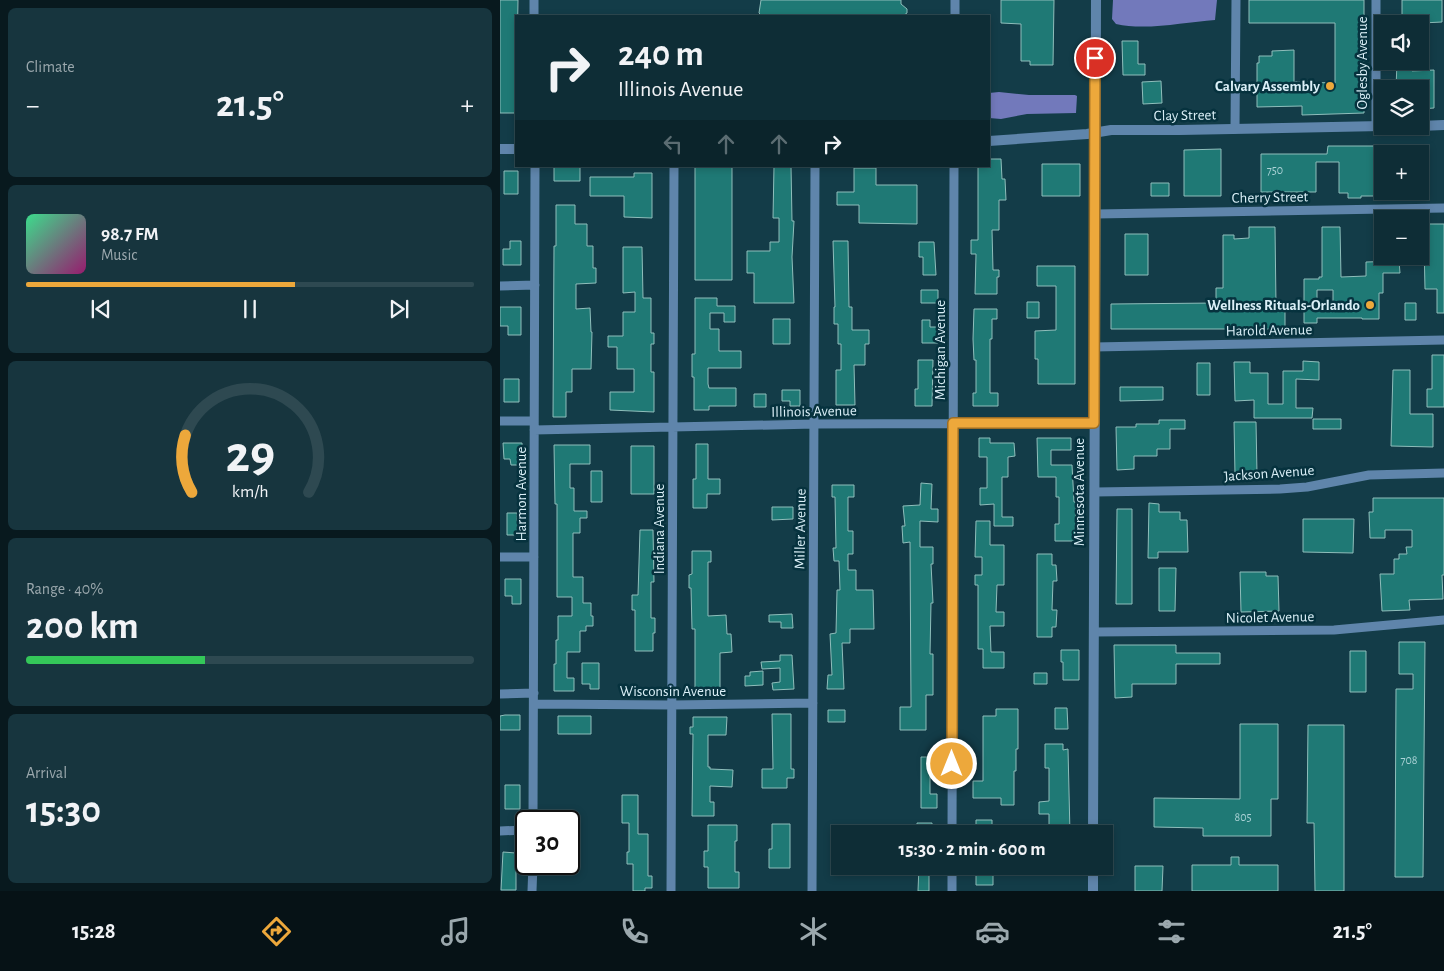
<!DOCTYPE html>
<meta charset="utf-8">
<style>
:root{--surface:#0e2d36;--page:#17353e;--text:#f1f3f6;--muted:#9ba8ad;--line:#2e4951;--accent:#eda83b}
body{margin:0;font-family:"Alegreya Sans",sans-serif;background:var(--page);color:var(--text);height:100vh;display:flex;flex-direction:column;font-size:19px;white-space:nowrap}
*{box-sizing:border-box;margin:0}
p{font-size:16px;color:var(--muted)}
.icon{flex:none;width:28px;height:28px;fill:none;stroke:currentColor;stroke-width:2;stroke-linecap:round;stroke-linejoin:round}
.map{position:relative;flex:1;overflow:hidden}
.side{display:flex;flex-direction:column;gap:8px;padding:8px;background:#08191e;width:500px}
.side>*{flex:none}
.top-card{position:absolute;left:15px;top:15px;width:475px;height:152px;border-radius:0px;box-shadow:0 2px 8px #0003,0 0 0 1px var(--line);background:#0e2d36;color:var(--text);overflow:hidden}
.tools{position:absolute;left:874px;top:15px;display:grid;gap:10px}
.tools a{display:grid;place-items:center;width:55px;height:55px;border-radius:0px;background:var(--surface);box-shadow:0 2px 8px #0003,0 0 0 1px var(--line);font-size:25px}
.speed{position:absolute;left:15px;top:810px;display:flex;gap:10px;font-size:25px;font-weight:700;text-align:center}
.speed>*{display:grid;place-content:center;width:65px;height:65px;border-radius:50%;background:var(--surface);box-shadow:0 2px 8px #0003,0 0 0 1px var(--line);line-height:1}
.speed .limit{border:2px solid #111;border-radius:8px;background:#fff;color:#111}
.pin{position:absolute;display:grid;place-items:center;width:42px;height:42px;color:#fff;margin:-21px;border:2px solid #fff;border-radius:50%;box-shadow:0 1px 5px #0007}
.me{position:absolute;width:55px;margin:-28px;rotate:0deg;stroke-linejoin:round;filter:drop-shadow(0 0 4px #0008)}
.turn{display:flex;align-items:center;gap:18px;height:105px;padding:0 20px;font-size:22px}
.turn .icon{width:65px;height:65px;stroke-width:2.5}
.turn b{display:block;font-size:35px;line-height:42px}
.lanes{display:flex;align-items:center;height:48px;padding:0 20px;background:#0003;justify-content:center;gap:25px;direction:ltr}
.lanes .off{opacity:.35}
.big{font-size:38px;font-weight:600;line-height:1.1}
.side .card{flex:1;display:flex;flex-direction:column;justify-content:center;gap:8px;min-width:0;padding:0 18px;border-radius:8px;background:var(--page)}
.side .dial{align-items:center;gap:0}
.dial svg{height:130px;overflow:visible;fill:none;stroke:var(--line);stroke-width:7;stroke-linecap:round;text-anchor:middle}
.dial text{fill:var(--text);stroke:none}
.song{display:flex;align-items:center;gap:15px}
.cover{width:60px;height:60px;border-radius:8px;background:linear-gradient(135deg,hsl(150 70% 55%),hsl(320 70% 35%))}
.played{height:5px;border-radius:2px;background:linear-gradient(90deg,var(--accent) 60%,var(--line) 60%)}
.keys{display:flex;justify-content:space-around;direction:ltr}
.heat{display:flex;justify-content:space-between;align-items:center;font-size:28px;direction:ltr}
.charge{height:8px;border-radius:4px;background:linear-gradient(90deg,#34c759 40%,var(--line) 0)}
.trip{position:absolute;left:331px;top:825px;width:282px;height:50px;border-radius:0px;background:var(--surface);box-shadow:0 2px 8px #0003,0 0 0 1px var(--line);font-weight:600;line-height:50px;text-align:center}
.menu{display:flex;height:80px;justify-content:space-around;align-items:center;background:#061216;color:var(--muted)}
.menu .icon{width:35px;height:35px}
.menu .active{color:var(--accent)}
.menu b{font-size:22px;color:var(--text)}
main{display:flex;flex:1;min-height:0}
.map>svg:first-child{display:block}
.water{fill:#7279bb}
.building{fill:#1f7975;stroke:#8fbebb;fill-rule:evenodd}
.lines{fill:none;stroke-linecap:round;stroke-linejoin:round}
.minor{stroke:#5f85ab;stroke-width:9}
.tertiary{stroke:#5f85ab;stroke-width:10}
.route-casing{stroke:#9a6d26;stroke-width:12}
.route{stroke:#eda83b;stroke-width:9}
.poi-dot{fill:#eda83b;stroke:#06323e;stroke-width:2}
.labels{text-anchor:middle;stroke-width:5;stroke-linejoin:round;paint-order:stroke}
.number-label{font-size:12px;fill:#abd2d6}
.street-label{font-size:15px;fill:#daeff7;stroke:#06323e}
.poi-label{font-size:15px;font-weight:bold;fill:#daeff7;stroke:#06323e;text-anchor:end}
</style>
<main>
<section class="side">
<div class="card"><p>Climate</p>
<div class="heat"><a>−</a><b class="big">21.5°</b><a>+</a></div>
</div>
<div class="card">
<div class="song"><i class="cover"></i><div><b>98.7 FM</b><p>Music</p></div></div>
<div class="played"></div>
<div class="keys"><svg class="icon" aria-label="previous" viewBox="0 0 24 24"><path d="M18 5L8 12l10 7zM5 5v14"/></svg><svg class="icon" aria-label="pause" viewBox="0 0 24 24"><path d="M8 5v14M16 5v14"/></svg><svg class="icon" aria-label="next" viewBox="0 0 24 24"><path d="M6 5l10 7-10 7zM19 5v14"/></svg></div>
</div>
<div class="card dial"><svg viewBox="0 0 100 80">
<path d="M14 69A42 42 0 1 1 86 69"/>
<path d="M14 69A42 42 0 0 1 10 34" stroke="#eda83b"/>
<text x="50" y="56" font-size="32" font-weight="700">29</text>
<text x="50" y="72" font-size="11">km/h</text>
</svg></div>
<div class="card"><p>Range · 40%</p><b class="big">200 km</b><div class="charge"></div></div>
<div class="card"><p>Arrival</p><b class="big">15:30</b></div>
</section>
<div class="map">
<svg width="944" height="891" viewBox="0 0 944 891">
<rect width="100%" height="100%" fill="#133c48"/>
<path class="water" d="M613 0H717L715 20C685 22 646 31 616 24L612 19Z
M499 92 529 95H575L577 96 576 113 527 114 501 119 489 118V93Z"/>
<path class="building" d="M0 0H18L16 113H0Z
M261 0H401V4L407 9V13L404 15 386 16H272L261 15 259 13Z
M501 0H554L553 65H530V61H521V24L501 23Z
M749 0H864V113L802 115V106L757 107V63H759V56H772V51L794 50V82L835 83V23H749Z
M902 0H942V22L902 24Z
M622 41H638V64H645V75H623Z
M897 61H912V71L934 70V108L920 109V89H896Z
M661 81 662 103 643 104 642 82Z
M828 146H877L876 183H882V196H861V198H848V193H839V162H816V192H761V154H827Z
M721 149V196H684V150Z
M489 159H501L502 179H505L506 200H499V230H492L493 270H499V277H497V294H475L476 254H471V240H478V166H489Z
M542 164H580V196H542Z
M54 166H80V181H54Z
M195 166H232V280H195Z
M274 166H291L292 221H294L292 257 294 303H254V273H247V251H270V242H279V218H273Z
M354 168H376V185H417V224L359 223V205H337V192H354Z
M4 171H18V194H4Z
M134 173H152V218L124 217V196H90V177H134Z
M651 183H669V196H651Z
M56 205H75V224H87V246H93V268H96V283L76 284V309L90 308 91 332H92L91 369H72V392H66V417H53L54 246H56Z
M920 224H944V313H937V289H925L924 243H920Z
M749 227H775L776 305H785V329H611V304L716 303V288H723V235H734V239L749 238Z
M822 227H840L841 277 866 276V262L899 261 900 273H883V293H879V319H862V318H817V323H804V279H819V277H822ZM817 290H833V306H817Z
M625 234H648V275H625Z
M10 241H21V265H3V249H10Z
M333 241H348L349 307H352V330H369V344H365V365H354L355 405H336V370H341V344H338V324H334V307H335Z
M419 242H434L436 275H423V257H419Z
M123 247H142L143 298H151V333H154V344H151V372H154V412L110 410V392H134V369H117V347H108V336H123V312H135V292L123 293Z
M537 266H575V384H538V359H535V331L556 330V286H537Z
M421 290H438V303H421Z
M195 298H217V306H235V322H224V313H210V329H219V351H241V368H208V384L209 388H236V406H209V410H194V377H192V354H195Z
M527 302H539V318H527Z
M905 303H916V320H905Z
M0 307H21V335H8V326H0Z
M474 309H497V319H492V339H490V393H498V406H473V393H476V360H474L473 339Z
M273 319H290V344H273Z
M422 320H430V327H438V343H422Z
M932 355H944V407H927V389H932Z
M418 360H433L432 406H415V389H418Z
M803 361 819 362V380L796 379V408H813L812 418H754V400L735 401 734 362H750V373H768V404H783V371H803Z
M697 363H710V395H697Z
M893 370H910V414H933V447L891 446Z
M4 379H19V402H4Z
M620 387H663V400L620 401Z
M282 390H300V406H290V401H282Z
M254 394H266V407H254Z
M813 419H841V429H813Z
M659 420H685V429H670V449H657V456H634V469L617 470 616 427H636V424H659Z
M734 422H756L757 474 735 475Z
M479 438H490V443H514L515 456 508 457V477H502V517H513V526H494V504L480 505V488H487V457H479Z
M537 438H571V450H551V465H572L574 502H576L575 541H555V524H559V497H556V477H538Z
M3 443H22V465H11L10 459H4Z
M196 444H208V479H220V494H207V508H193V479H196Z
M54 445H90V464H70V488H74V511H87V518H80V533H73V577H83V603H91V616H93V626H86V631H80V652H67V678H74V691H54V664H56V640H58V616H72V597H57V504H55Z
M131 446H154V494H131Z
M91 471H102V502H91Z
M421 483 432 484 431 509H438V522L420 521V547H433V564H431L433 603H431L430 654H433V695H426V730H400V707H411L410 542 403 543 402 526H405L403 506 420 505Z
M332 485H354V497H348V531H353V554H348V570H356V590H373L374 629H350V643H342L344 689H327L328 675H332L330 634 336 633 337 590H340L339 561H334L333 548H336L335 497H332Z
M873 498H944V575H942L943 599 909 600 910 610 882 611 880 574H894V559H899V554H907L906 547H912V530H885V538H870L869 512H873Z
M649 503 659 504V512H680V520H687L688 552H658V558H648Z
M272 507H293V519L272 520Z
M617 509H632V604H616Z
M7 513H17V521H22V535H7Z
M803 519H854L853 553 803 552Z
M476 521H490V545H504V585H497L496 612H504V626H490L491 652H504V668H483V649H478V585H475V575H482V557H475Z
M140 530H153L154 582H151V618H155V633H153V651H135V610H132V595H138Z
M192 551H211V562H208V616L226 615 227 634H231L232 652 220 653V689H195V629H192L191 588H189V575L192 574Z
M537 554H552V565H556L557 581H553L552 610H557L556 627H552V637H537Z
M659 568H676L675 611H659Z
M740 572H766V576H778L779 611 741 612Z
M5 579H21V604H12V596H5Z
M292 614 293 628H281V622H269V615Z
M899 642H925L923 877H895L896 689H913V674H899Z
M614 645H676V653H720V664H676V684H632V697L615 698Z
M561 650H579V680H563V662H561Z
M850 651H866V692H850Z
M280 655H292L294 689 273 690 272 683 280 682V668L262 669 261 662 280 661Z
M82 663H99V689H90V684H82Z
M263 671V685L245 686V676H250V672Z
M534 673H547V684H534Z
M555 708H567L568 729H555Z
M496 709H518V749H516V771H514V805H501V798H473V781H483V716H496Z
M328 710H345V722H328Z
M272 714H291V769H294V778H287V788H262V769H273Z
M5 715H20V730H0V716Z
M58 716H91V734H58Z
M193 717H227L226 735H208V767H210V769L233 770 232 787 210 786V802H214V816H192L193 734H190V727H193Z
M740 724H778V799H771V836H703V828L654 827V798L740 799Z
M808 725H844V891H815L814 823H807Z
M545 744H563V750L568 749 570 834H549V814H539V802L549 801V768H545Z
M421 757H436V769H430V794H437V808H421Z
M5 785H20V809H5Z
M122 795H138V834H148V876H152V888H145V891H133V864H127V852H129V823H122Z
M476 820H492V834H476Z
M417 823H432V834H417Z
M272 824H290V868H269V849H272Z
M208 825H237V841H235V872H239V888H208V867H204V851H208Z
M3 852 16 853V890H1Z
M731 857H739V865H778V891H692V865H731Z
M419 866H429V891H418Z
M635 866H663L662 891H635Z
M476 868H493V885H476Z"/>
<g class="lines">
<path class="minor" d="M34 0V16
M455 16V0
M876 126V0
M735 129 736 0
M596 214 944 208
M0 286 35 285
M594 347 944 340
M0 421H34
M34 430 315 424 594 423
M595 492 780 489 807 487 869 475 944 473
M0 557H34
M595 632 834 630 944 620
M0 694 34 693
M34 704 172 705 313 703
M33 821 35 166
M0 831 26 830
M452 834 454 166
M32 891 33 864
M171 891 174 166
M312 891 315 166
M452 891V866"/>
<path class="tertiary" d="M920 126 944 125
M489 141 587 134 611 130H680L882 126
M0 149H16
M593 834C596 556 594 278 596 0
M593 891V866"/>
</g>
<g class="lines">
<defs>
<path id="route" d="M452 764 453 423H594L595 58"/>
</defs>
<use href="#route" class="route-casing"/>
<use href="#route" class="route"/>
</g>
<g class="poi-dot">
<circle cx="830" cy="86" r="5"/>
<circle cx="870" cy="305" r="5"/>
</g>
<g class="labels">
<g class="number-label">
<text x="775" y="174">750</text>
<text x="909" y="764">708</text>
<text x="743" y="821">805</text>
</g>
<g class="street-label">
<text transform="translate(862 63) rotate(-90)" y="5">Oglesby Avenue</text>
<text transform="translate(685 115) rotate(-1)" y="5">Clay Street</text>
<text transform="translate(770 197) rotate(-1)" y="5">Cherry Street</text>
<text transform="translate(769 330) rotate(-1)" y="5">Harold Avenue</text>
<text transform="translate(440 350) rotate(-90)" y="5">Michigan Avenue</text>
<text transform="translate(314 411) rotate(-1)" y="5">Illinois Avenue</text>
<text transform="translate(769 473) rotate(-4)" y="5">Jackson Avenue</text>
<text transform="translate(579 492) rotate(-90)" y="5">Minnesota Avenue</text>
<text transform="translate(21 494) rotate(-90)" y="5">Harmon Avenue</text>
<text transform="translate(159 529) rotate(-90)" y="5">Indiana Avenue</text>
<text transform="translate(300 529) rotate(-89)" y="5">Miller Avenue</text>
<text transform="translate(770 617) rotate(-1)" y="5">Nicolet Avenue</text>
<text x="173" y="696">Wisconsin Avenue</text>
</g>
<g class="poi-label">
<text x="820" y="91">Calvary Assembly</text>
<text x="860" y="310">Wellness Rituals-Orlando</text>
</g>
</g>
</svg>
<div class="tools">
<a><svg class="icon" aria-label="sound" viewBox="0 0 24 24"><path d="M4 9h4l5-4v14l-5-4H4zM17 9q2 3 0 6"/></svg></a>
<a><svg class="icon" aria-label="layers" viewBox="0 0 24 24"><path d="M12 4l9 5-9 5-9-5zM3 14l9 5 9-5"/></svg></a>
<a>+</a>
<a>−</a>
</div>
<div class="speed"><div class="limit">30</div></div>
<div class="pin" style="left:595px;top:58px;background:#d93025"><svg class="icon" aria-label="arrive" viewBox="0 0 24 24"><path d="M6 21V4h12l-3 4 3 4H6"/></svg></div>
<svg class="me" style="left:452px;top:764px" viewBox="-20 -20 40 40"><circle r="17" fill="#eda83b" stroke="#fff" stroke-width="3"/><path d="M0-11L8 9 0 5-8 9z" fill="#fff"/></svg>
<div class="trip">15:30 · 2 min · 600 m</div>
<div class="top-card">
<div class="turn"><svg class="icon" aria-label="right" viewBox="0 0 24 24"><path d="M7 20v-9h11M14 6l5 5-5 5"/></svg><div><b>240 m</b>Illinois Avenue</div></div>
<div class="lanes"><svg class="icon off" aria-label="left" viewBox="0 0 24 24"><path d="M17 20v-9H6M10 6l-5 5 5 5"/></svg><svg class="icon off" aria-label="ahead" viewBox="0 0 24 24"><path d="M12 20V5M6 11l6-6 6 6"/></svg><svg class="icon off" aria-label="ahead" viewBox="0 0 24 24"><path d="M12 20V5M6 11l6-6 6 6"/></svg><svg class="icon" aria-label="right" viewBox="0 0 24 24"><path d="M7 20v-9h11M14 6l5 5-5 5"/></svg></div>
</div>
</div>
</main>
<nav class="menu">
<b>15:28</b>
<svg class="icon active" aria-label="directions" viewBox="0 0 24 24"><path d="M12 3l9 9-9 9-9-9zM9 14v-3h6M13 9l2 2-2 2"/></svg>
<svg class="icon" aria-label="music" viewBox="0 0 24 24"><path d="M9 18V5l10-2v13"/><circle cx="6" cy="18" r="3"/><circle cx="16" cy="16" r="3"/></svg>
<svg class="icon" aria-label="phone" viewBox="0 0 24 24"><path d="M5 4h4l2 5-3 2q2 4 5 5l2-3 5 2v4C11 20 4 13 5 4z"/></svg>
<svg class="icon" aria-label="climate" viewBox="0 0 24 24"><path d="M12 3v18M4 7l16 10M4 17L20 7"/></svg>
<svg class="icon" aria-label="car" viewBox="0 0 24 24"><path d="M5 17H2v-5l4-1 3-4h7l3 4 3 1v5h-3M9 17h6M6 11h13"/><circle cx="7" cy="17" r="2"/><circle cx="17" cy="17" r="2"/></svg>
<svg class="icon" aria-label="filters" viewBox="0 0 24 24"><path d="M4 7h16M4 17h16"/><circle cx="9" cy="7" r="2"/><circle cx="15" cy="17" r="2"/></svg>
<b>21.5°</b>
</nav>
